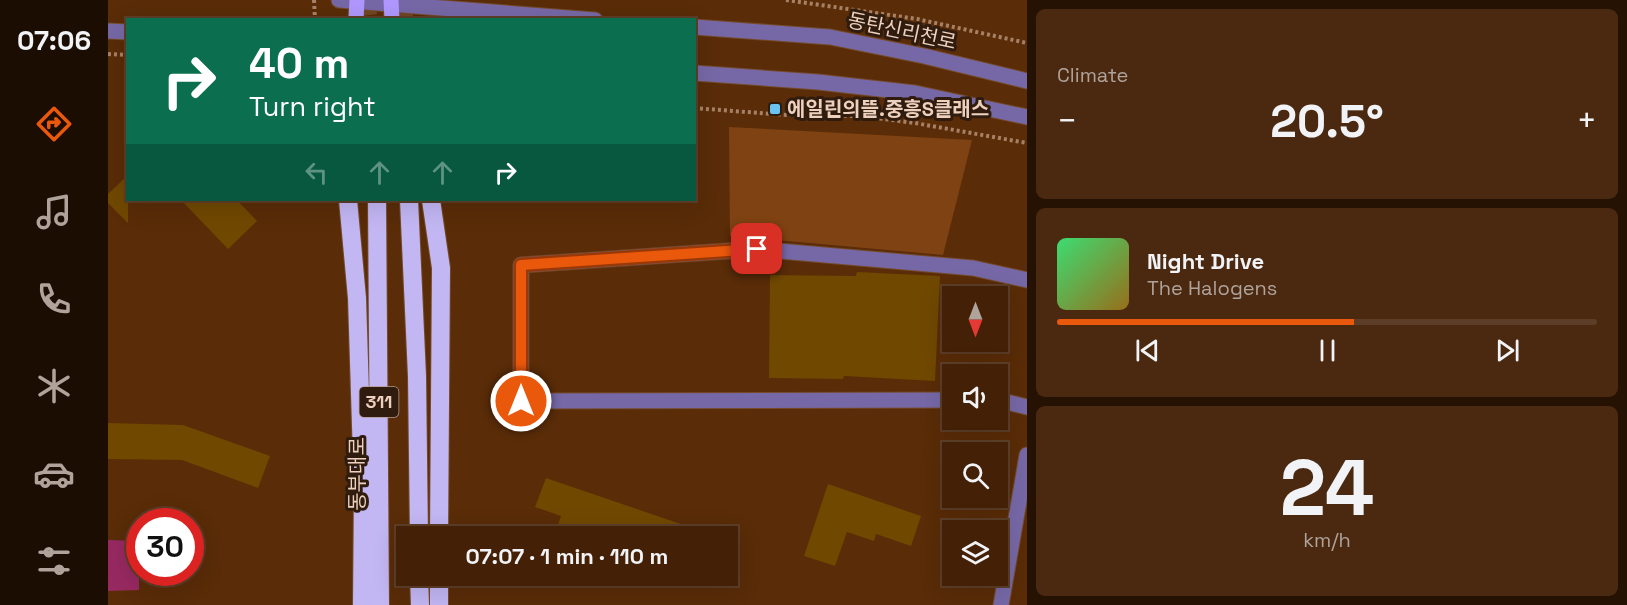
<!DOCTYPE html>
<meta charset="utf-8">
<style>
:root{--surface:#442106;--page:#4b2910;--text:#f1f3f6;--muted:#afa39b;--line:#5c3e28;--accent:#ea580c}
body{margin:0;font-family:"Space Grotesk","Noto Sans KR",sans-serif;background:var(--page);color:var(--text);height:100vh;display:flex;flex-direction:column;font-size:22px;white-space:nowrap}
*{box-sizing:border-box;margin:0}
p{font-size:20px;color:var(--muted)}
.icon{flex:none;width:33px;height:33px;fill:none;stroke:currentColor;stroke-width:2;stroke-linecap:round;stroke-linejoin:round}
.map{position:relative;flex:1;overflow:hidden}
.panel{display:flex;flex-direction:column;gap:9px;padding:9px;background:#251203;width:600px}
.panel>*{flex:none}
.top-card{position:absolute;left:18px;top:18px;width:570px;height:183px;border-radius:0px;box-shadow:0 6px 24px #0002,0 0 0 2px var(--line);background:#0b6e4f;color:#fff;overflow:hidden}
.needle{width:39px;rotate:180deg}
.fabs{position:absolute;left:834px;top:286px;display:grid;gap:12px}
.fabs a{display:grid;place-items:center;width:66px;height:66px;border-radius:0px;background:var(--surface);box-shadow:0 6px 24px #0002,0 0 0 2px var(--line);font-size:30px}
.speed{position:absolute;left:18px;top:508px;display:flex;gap:12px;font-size:30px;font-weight:700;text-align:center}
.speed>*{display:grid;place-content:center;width:78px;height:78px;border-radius:50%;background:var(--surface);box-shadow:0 6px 24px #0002,0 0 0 2px var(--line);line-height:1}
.speed .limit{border:9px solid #d22;background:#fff;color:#111}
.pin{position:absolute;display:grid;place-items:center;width:51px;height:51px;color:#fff;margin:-26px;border-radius:12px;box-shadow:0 3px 9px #0006}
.me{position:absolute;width:66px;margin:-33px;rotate:0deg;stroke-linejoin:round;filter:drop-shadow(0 0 4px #0008)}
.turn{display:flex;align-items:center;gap:21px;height:126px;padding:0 24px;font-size:27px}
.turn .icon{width:78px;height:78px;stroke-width:2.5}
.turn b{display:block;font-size:42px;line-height:51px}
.lanes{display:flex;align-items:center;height:57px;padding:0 24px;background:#0003;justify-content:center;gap:30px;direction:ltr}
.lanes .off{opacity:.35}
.big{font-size:45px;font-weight:600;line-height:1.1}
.panel .widget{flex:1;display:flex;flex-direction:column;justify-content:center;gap:9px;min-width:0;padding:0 21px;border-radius:9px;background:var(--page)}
.panel .dial{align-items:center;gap:0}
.dial b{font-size:78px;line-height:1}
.song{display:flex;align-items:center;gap:18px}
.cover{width:72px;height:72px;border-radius:9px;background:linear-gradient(135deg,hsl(140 70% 55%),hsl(40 70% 35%))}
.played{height:6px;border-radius:3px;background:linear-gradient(90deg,var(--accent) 55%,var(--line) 55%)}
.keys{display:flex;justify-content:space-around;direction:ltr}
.heat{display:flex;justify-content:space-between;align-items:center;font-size:33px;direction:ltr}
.trip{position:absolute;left:288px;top:526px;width:342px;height:60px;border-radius:0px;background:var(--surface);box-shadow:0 6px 24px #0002,0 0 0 2px var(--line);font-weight:600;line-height:60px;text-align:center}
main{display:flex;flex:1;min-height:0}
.tab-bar{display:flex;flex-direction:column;width:108px;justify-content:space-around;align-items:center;background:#1b0d02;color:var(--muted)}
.tab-bar .icon{width:42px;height:42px}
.tab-bar .on{color:var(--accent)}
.tab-bar b{font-size:27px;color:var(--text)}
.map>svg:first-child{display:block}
.green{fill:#7f4212}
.water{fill:#972961}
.building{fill:#704800}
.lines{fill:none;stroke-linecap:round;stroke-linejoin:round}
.minor-tunnel{stroke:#704523;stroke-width:15;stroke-dasharray:15 8;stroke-linecap:butt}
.highway-tunnel{stroke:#704523;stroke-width:18;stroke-dasharray:18 9;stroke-linecap:butt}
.minor-casing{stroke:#744a29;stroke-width:17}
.major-casing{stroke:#744a29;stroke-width:17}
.highway-casing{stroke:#744a29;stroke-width:20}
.path{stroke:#a68166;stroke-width:4;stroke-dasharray:3 3;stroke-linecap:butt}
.minor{stroke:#7668a6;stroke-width:15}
.major{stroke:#af97fd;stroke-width:15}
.highway{stroke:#c2b6f3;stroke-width:18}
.route-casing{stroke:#983908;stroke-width:15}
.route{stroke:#ea580c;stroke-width:10}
.poi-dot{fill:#6bc3f2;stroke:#301c0e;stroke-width:2}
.labels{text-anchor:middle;stroke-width:6;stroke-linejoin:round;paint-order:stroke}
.shield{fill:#301c0e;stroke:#b49a89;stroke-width:1.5}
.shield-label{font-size:18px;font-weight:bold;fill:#edd0be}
.street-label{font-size:20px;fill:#edd0be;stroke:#301c0e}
.poi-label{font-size:20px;font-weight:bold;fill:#edd0be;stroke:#301c0e;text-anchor:start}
</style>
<main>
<nav class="tab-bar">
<b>07:06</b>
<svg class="icon on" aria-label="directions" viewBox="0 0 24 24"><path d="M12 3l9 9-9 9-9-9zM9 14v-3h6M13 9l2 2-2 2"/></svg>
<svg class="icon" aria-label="music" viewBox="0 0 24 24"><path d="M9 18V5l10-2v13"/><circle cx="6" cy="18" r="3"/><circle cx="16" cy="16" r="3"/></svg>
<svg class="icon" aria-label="phone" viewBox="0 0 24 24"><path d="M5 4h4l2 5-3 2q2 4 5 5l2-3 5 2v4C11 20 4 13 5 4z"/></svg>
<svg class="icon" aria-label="climate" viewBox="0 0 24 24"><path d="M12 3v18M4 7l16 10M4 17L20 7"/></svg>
<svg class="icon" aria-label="car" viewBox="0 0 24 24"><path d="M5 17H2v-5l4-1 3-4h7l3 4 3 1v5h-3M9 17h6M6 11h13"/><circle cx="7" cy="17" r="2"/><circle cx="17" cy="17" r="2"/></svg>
<svg class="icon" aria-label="filters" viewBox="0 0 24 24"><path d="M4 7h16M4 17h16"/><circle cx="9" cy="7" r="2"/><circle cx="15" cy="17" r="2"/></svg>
</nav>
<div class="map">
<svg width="919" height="605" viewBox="0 0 919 605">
<rect width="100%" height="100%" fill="#5a2c08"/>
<path class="green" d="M621 127 864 140 835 255 622 236Z"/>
<path class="water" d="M0 540 31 541V590L0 591Z"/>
<path class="building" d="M20 175V223L0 203V194Z
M73 200H129L149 221 120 249Z
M749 272 832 276 827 381 736 376 735 379 661 378 662 275 748 276Z
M0 423 75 425 162 456 150 488 74 460 0 459Z
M438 478 602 534V537H514L490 529 487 537H446L453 516 427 507Z
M720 484 813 516 803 546 768 534 766 541 739 532 727 566 696 556Z"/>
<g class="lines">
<path class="minor-tunnel" d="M260 0 262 20"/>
<path class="highway-tunnel" d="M296 0V20"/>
<defs>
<path id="minor" d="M231 0 487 20
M586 27 722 37 816 56 919 81
M0 31 20 32
M586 73 710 82 807 93 919 117
M844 400 413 401V265L649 249 865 268 919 280
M890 400 919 407
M893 605 919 455"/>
<path id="major" d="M283 0 284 20
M248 20 249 0"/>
<path id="highway" d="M240 200 249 298 255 489 254 605
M269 200 272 605
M301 200 309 376 311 537
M323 200 333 268 331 537
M311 576 312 605
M331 605V576"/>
</defs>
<use href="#minor" class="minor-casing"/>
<use href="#major" class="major-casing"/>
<use href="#highway" class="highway-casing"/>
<path class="path" d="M206 0 207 20
M678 0 809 19 919 43
M0 54 20 55
M586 108 678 115 752 116 807 123 919 143"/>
<use href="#minor" class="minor"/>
<use href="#major" class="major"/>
<use href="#highway" class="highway"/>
</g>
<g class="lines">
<defs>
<path id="route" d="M413 401V265L649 249"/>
</defs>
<use href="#route" class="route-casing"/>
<use href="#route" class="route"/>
</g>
<rect class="poi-dot" x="661" y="103" width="12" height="12" rx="3"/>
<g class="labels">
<rect class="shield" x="251.5" y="387" width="39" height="30" rx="4.5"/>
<g class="shield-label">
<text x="271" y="408">311</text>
</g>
<g class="street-label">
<text transform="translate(794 31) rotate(12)" y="7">동탄신리천로</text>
<text transform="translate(249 474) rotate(-90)" y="7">동부대로</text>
</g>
<g class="poi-label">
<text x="679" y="116">에일린의뜰.중흥S클래스</text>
</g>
</g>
</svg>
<div class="fabs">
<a><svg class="needle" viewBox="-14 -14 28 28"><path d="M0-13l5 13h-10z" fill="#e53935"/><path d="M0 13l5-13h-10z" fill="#afa39b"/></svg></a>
<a><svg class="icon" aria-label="sound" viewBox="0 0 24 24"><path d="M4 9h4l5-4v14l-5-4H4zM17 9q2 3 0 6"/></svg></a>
<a><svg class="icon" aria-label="search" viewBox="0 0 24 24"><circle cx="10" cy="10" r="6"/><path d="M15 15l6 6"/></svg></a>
<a><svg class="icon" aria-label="layers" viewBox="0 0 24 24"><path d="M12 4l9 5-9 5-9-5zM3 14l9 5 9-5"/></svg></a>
</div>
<div class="speed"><div class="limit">30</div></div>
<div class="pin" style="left:649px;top:249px;background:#d93025"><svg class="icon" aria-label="arrive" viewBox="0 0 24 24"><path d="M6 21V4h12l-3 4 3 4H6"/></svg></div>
<svg class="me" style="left:413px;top:401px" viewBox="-20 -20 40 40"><circle r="17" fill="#ea580c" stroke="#fff" stroke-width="3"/><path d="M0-11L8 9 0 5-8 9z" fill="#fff"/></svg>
<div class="trip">07:07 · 1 min · 110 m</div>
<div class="top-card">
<div class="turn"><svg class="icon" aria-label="right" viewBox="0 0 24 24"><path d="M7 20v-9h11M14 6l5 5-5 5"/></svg><div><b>40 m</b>Turn right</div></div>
<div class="lanes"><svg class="icon off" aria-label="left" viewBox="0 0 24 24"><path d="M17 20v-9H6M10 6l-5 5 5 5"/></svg><svg class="icon off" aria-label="ahead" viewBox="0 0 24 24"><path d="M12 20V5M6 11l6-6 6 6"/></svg><svg class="icon off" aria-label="ahead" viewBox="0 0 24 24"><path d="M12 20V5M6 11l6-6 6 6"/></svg><svg class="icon" aria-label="right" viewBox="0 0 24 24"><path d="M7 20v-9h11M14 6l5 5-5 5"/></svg></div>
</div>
</div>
<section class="panel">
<div class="widget"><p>Climate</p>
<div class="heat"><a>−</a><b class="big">20.5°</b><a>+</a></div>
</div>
<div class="widget">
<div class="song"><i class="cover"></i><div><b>Night Drive</b><p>The Halogens</p></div></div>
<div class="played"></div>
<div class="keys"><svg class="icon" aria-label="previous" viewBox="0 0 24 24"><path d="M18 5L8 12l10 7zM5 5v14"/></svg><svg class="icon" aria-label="pause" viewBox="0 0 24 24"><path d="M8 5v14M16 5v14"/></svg><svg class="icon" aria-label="next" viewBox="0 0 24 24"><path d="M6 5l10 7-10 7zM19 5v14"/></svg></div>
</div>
<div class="widget dial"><b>24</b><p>km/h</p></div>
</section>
</main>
